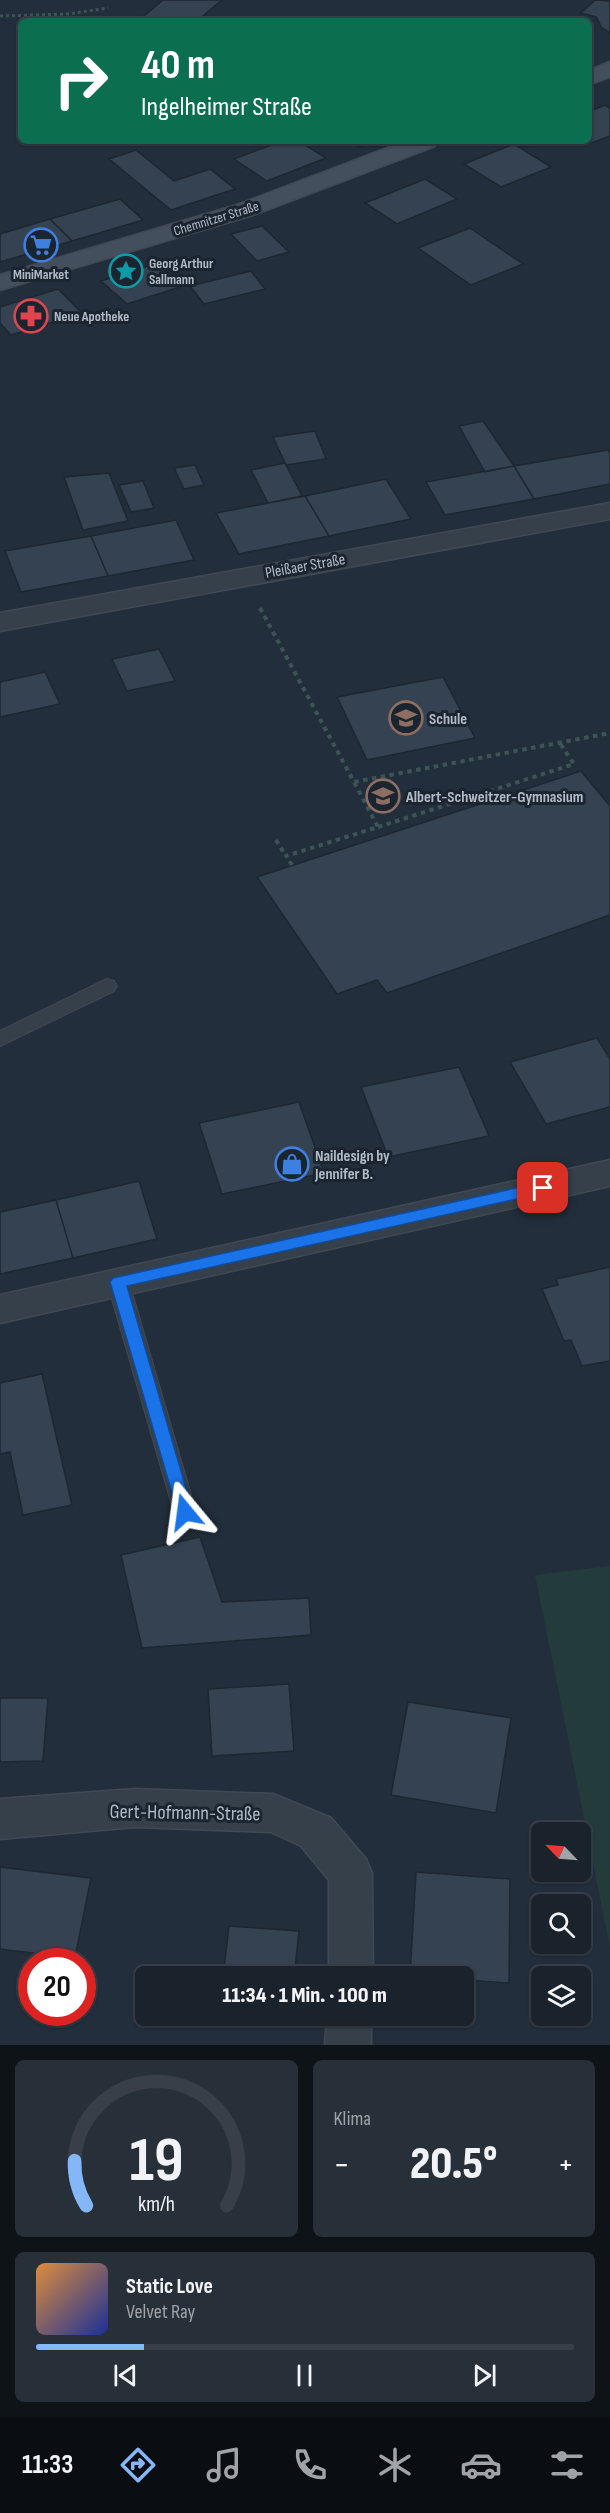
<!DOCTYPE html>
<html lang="de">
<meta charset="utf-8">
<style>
:root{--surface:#1a222c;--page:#272f38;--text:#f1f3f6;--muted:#9fa4a9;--line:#383f48;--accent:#85b7f8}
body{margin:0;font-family:"Sofia Sans Condensed",sans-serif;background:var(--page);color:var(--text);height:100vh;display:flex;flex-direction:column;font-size:22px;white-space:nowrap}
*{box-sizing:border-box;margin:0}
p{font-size:20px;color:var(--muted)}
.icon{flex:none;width:33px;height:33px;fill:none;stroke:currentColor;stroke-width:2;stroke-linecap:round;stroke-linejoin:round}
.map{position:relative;height:2045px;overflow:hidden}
.sheet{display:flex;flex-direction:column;gap:15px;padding:15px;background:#0e1318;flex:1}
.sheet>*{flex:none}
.guide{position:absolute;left:18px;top:18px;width:574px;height:126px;border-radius:9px;box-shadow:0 2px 4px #0004,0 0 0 2px var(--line);background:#0b6e4f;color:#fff;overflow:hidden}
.needle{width:39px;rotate:295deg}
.controls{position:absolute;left:531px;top:1822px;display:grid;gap:12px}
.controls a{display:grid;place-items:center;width:60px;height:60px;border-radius:9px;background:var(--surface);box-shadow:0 2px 4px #0004,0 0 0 2px var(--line);font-size:30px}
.speed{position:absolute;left:18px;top:1948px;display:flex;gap:12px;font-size:30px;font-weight:700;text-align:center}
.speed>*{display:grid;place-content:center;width:78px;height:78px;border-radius:50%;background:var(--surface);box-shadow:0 2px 4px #0004,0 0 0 2px var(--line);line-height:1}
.speed .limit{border:9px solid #d22;background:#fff;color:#111}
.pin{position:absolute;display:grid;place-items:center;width:51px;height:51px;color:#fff;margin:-26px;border-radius:12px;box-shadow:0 3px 9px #0006}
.me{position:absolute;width:66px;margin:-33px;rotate:344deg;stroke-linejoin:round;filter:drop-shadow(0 0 4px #0008)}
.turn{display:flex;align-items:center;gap:21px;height:126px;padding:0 24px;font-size:27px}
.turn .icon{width:78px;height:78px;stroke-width:2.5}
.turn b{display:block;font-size:42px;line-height:51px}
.big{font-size:45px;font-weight:800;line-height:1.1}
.sheet .card{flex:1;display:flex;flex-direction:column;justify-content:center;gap:9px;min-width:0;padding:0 21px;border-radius:9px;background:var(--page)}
.sheet .dial{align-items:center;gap:0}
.dial svg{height:156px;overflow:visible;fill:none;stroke:var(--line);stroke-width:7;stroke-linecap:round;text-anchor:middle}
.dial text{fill:var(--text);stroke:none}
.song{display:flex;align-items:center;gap:18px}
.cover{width:72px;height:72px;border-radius:9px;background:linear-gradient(135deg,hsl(30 70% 55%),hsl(230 70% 35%))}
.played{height:6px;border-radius:3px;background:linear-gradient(90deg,var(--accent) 20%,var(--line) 20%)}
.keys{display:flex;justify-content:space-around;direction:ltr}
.heat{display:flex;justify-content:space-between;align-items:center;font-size:33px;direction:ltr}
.sheet .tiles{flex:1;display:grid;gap:15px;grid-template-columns:1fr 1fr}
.card:last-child{grid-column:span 2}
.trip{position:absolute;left:135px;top:1966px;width:339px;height:60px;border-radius:9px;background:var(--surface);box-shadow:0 2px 4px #0004,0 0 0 2px var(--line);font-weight:800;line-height:60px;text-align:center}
.dock{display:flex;height:96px;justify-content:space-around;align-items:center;background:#0a0e12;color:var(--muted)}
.dock .icon{width:42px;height:42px}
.dock .on{color:var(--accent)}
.dock b{font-size:27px;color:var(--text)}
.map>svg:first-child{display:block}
.green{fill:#243b3c}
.building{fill:#344252;stroke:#1d2732;stroke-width:1.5}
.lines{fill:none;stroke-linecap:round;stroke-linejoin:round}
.lane-casing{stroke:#3f4954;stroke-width:2}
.street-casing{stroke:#3f4954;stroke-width:3}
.secondary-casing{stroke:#3f4954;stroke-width:3}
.path-far1{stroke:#3d5454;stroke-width:3;stroke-dasharray:3 3;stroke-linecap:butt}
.path{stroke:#3d5454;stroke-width:4;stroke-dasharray:4.5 4.5;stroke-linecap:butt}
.lane{fill:#36404b;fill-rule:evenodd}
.street{fill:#36404b;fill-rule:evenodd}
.secondary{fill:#444f5e;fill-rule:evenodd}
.route{fill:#1a73e8;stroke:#114b97;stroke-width:1.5}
.labels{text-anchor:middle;stroke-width:6;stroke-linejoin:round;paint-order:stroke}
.far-street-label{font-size:14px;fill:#b1bbc7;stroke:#1b2530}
.far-poi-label{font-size:14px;font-weight:bold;fill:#b1bbc7;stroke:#1b2530;text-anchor:start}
.street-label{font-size:16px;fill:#b1bbc7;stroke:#1b2530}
.poi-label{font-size:16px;font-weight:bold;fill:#b1bbc7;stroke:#1b2530;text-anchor:start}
.near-street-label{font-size:20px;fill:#b1bbc7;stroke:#1b2530}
</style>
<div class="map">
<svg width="610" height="2045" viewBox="0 0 610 2045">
<rect width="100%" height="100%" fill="#222e3b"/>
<path class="green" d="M610 1566V1947L535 1575Z"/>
<path class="building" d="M163 0H222L197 21H138Z
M595 0 610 1V33L602 28 596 17 581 13Z
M605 105 610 108V136L586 145 580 141H590V111Z
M282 141H299L326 158 267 181 234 159Z
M349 141H375L359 147Z
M514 144 551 167 501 187 464 164Z
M136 150 174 181 210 169 235 189 171 210 109 159Z
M425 179 457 199 397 224 365 203Z
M120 199 143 220 72 241 50 219Z
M50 219 72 241 0 262V234Z
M262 226 289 252 257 261 231 234Z
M470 228 523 264 471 285 418 248Z
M157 263 183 286 127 304 101 281Z
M251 271 265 289 204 304 190 286Z
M58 289 82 313 11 335 0 323V307Z
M483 421 514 466 485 472 459 426Z
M315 431 326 459 286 465 273 437Z
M608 450 610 453V484L534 499 514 466Z
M285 463 302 496 268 503 251 470Z
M195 465 204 485 184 489 174 468Z
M514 466 534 499 445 515 426 482Z
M109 473 128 521 83 530 64 477Z
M386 479 411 519 329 536 305 496Z
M143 481 154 508 131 512 119 485Z
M305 496 329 536 239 554 216 513Z
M176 520 194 560 108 576 91 536Z
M91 536 108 576 21 592 5 551Z
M159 649 175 681 127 691 112 659Z
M45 672 60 704 0 717V682Z
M443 677 475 738 367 760 337 697Z
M581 771 610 806V915L387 993 377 980 337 994 257 877Z
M597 1038 610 1059V1107L546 1124 510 1062Z
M459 1067 489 1136 388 1157 361 1087Z
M299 1102 324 1173 222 1194 199 1123Z
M139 1181 157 1239 73 1258 56 1200Z
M56 1200 73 1258 0 1274V1212Z
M610 1267V1361L582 1366 571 1340 564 1341 542 1289 558 1285 556 1279Z
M42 1374 72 1505 23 1515 10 1452 0 1454V1383Z
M200 1537 222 1602 309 1598 311 1635 142 1648 121 1555Z
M289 1684 294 1751 212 1756 208 1689Z
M0 1698H48L43 1761 0 1762Z
M408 1702 511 1718 496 1813 391 1795Z
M0 1867 91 1878 75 1958 0 1949Z
M416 1872 510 1879 509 1983 464 1980V1977L410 1976Z
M229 1926 299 1931 294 1977H223Z"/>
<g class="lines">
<defs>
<path id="lane" d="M107 979 114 981 117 986 114 991 0 1046V1031Z
M118 1274 126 1276 129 1282 196 1512 193 1519 185 1522 177 1519 174 1512 107 1282 110 1276Z"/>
<path id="street" d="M610 503V519L0 631V613Z
M610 1160V1186L0 1323V1295Z
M135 1789 273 1794 331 1818 366 1859 372 1873 373 1977H329V1880L301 1846 271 1832 135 1827 0 1839V1799Z
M327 2016H371V2045H325Z"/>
<path id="secondary" d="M610 62V77L590 84V70Z
M406 141H438L435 146 253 215 0 290V275L237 205Z"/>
</defs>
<use href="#lane" class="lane-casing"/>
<use href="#street" class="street-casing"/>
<use href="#secondary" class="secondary-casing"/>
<path class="path-far1" d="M0 16 68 14 108 8"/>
<path class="path" d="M260 608 354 782 610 733
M378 827 574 764 559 742
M276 840 286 856
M292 865 286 856 378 827 354 782"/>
<use href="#lane" class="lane"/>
<use href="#street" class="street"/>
<use href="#secondary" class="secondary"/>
</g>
<path class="route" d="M543 1182 548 1184 550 1188 548 1192 127 1286 193 1512 191 1517 185 1519 179 1517 110 1282 113 1278Z"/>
<defs>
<symbol id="supermarket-ring" viewBox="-11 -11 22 22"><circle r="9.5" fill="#1b2530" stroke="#3f7fe0" stroke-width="1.5"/><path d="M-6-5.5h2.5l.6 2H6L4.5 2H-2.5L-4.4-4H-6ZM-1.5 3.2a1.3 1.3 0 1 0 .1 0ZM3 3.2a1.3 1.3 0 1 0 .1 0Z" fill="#3f7fe0"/></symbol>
<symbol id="sight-ring" viewBox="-11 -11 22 22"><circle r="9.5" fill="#1b2530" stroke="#0f9aa8" stroke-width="1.5"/><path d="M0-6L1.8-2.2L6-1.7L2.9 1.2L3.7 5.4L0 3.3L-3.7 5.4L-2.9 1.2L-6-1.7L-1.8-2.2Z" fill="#0f9aa8"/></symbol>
<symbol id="pharmacy-ring" viewBox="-11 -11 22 22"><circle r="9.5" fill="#1b2530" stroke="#e0444e" stroke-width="1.5"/><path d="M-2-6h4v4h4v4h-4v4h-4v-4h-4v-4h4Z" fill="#e0444e"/></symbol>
<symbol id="school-ring" viewBox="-11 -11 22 22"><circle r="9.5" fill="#1b2530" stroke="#8d6e63" stroke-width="1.5"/><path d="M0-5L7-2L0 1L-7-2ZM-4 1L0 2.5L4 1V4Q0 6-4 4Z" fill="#8d6e63"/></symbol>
<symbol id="shop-ring" viewBox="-11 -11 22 22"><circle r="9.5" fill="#1b2530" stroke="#3f7fe0" stroke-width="1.5"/><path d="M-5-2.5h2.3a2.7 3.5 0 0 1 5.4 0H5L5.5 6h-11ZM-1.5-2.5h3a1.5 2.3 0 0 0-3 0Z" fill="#3f7fe0"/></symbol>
</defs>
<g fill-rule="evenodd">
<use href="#supermarket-ring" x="22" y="226" width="38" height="38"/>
<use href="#sight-ring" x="107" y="252" width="38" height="38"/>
<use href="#pharmacy-ring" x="12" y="297" width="38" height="38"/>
<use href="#school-ring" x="387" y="699" width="38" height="38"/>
<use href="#school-ring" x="364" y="777" width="38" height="38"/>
<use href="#shop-ring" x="273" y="1145" width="38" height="38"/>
</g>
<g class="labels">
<g class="far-street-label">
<text transform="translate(216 218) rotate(-17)" y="5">Chemnitzer Straße</text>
</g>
<g class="far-poi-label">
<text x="149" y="268">Georg Arthur<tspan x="149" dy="16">Sallmann</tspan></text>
<text x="41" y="279" text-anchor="middle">MiniMarket</text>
<text x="54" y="321">Neue Apotheke</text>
</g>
<g class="street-label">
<text transform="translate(305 565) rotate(-10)" y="6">Pleißaer Straße</text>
</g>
<g class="poi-label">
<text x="429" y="724">Schule</text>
<text x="406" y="802">Albert-Schweitzer-Gymnasium</text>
<text x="315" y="1161">Naildesign by<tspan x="315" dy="18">Jennifer B.</tspan></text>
</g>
<g class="near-street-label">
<text transform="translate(185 1812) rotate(1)" y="7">Gert-Hofmann-Straße</text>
</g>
</g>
</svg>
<div class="controls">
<a><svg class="needle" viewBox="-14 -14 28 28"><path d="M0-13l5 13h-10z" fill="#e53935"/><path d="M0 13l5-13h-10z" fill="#9fa4a9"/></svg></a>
<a><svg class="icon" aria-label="search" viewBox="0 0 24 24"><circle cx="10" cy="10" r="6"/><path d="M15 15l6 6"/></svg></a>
<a><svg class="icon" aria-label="layers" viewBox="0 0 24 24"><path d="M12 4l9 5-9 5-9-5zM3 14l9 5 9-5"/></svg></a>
</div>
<div class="speed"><div class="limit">20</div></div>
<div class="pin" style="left:543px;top:1188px;background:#d93025"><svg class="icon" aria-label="arrive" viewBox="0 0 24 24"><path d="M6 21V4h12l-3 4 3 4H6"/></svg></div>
<svg class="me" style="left:185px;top:1512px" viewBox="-20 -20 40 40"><path d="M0-17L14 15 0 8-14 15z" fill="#1a73e8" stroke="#fff" stroke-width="4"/></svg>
<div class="trip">11:34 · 1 Min. · 100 m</div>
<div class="guide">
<div class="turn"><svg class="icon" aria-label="right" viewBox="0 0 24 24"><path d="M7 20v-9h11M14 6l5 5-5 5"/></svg><div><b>40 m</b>Ingelheimer Straße</div></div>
</div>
</div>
<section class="sheet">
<div class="tiles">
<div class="card dial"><svg viewBox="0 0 100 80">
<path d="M14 69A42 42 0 1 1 86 69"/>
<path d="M14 69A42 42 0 0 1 8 46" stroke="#85b7f8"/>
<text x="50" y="56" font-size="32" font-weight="700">19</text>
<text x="50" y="72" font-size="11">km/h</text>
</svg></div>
<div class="card"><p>Klima</p>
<div class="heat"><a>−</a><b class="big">20.5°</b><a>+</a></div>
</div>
<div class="card">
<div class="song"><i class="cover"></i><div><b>Static Love</b><p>Velvet Ray</p></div></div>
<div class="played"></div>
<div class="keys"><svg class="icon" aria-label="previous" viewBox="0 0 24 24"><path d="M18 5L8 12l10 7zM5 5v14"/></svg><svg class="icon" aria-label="pause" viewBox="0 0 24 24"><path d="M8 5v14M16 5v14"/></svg><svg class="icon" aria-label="next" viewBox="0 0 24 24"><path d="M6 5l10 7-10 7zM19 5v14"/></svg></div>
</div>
</div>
</section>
<nav class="dock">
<b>11:33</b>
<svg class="icon on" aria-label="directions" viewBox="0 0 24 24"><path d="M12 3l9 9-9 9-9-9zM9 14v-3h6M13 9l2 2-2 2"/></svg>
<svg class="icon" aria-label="music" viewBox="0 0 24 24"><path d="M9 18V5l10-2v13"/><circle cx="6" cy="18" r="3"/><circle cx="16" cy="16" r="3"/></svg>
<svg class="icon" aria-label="phone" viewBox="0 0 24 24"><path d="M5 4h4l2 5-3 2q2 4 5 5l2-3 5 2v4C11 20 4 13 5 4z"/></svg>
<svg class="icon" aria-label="climate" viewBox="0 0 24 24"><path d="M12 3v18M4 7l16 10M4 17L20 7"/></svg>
<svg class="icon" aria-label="car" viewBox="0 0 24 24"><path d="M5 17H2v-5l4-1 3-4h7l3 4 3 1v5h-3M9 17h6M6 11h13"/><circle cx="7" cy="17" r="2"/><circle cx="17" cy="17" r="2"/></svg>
<svg class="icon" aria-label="filters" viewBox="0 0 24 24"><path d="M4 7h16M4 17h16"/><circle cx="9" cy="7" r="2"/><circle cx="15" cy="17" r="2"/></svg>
</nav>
